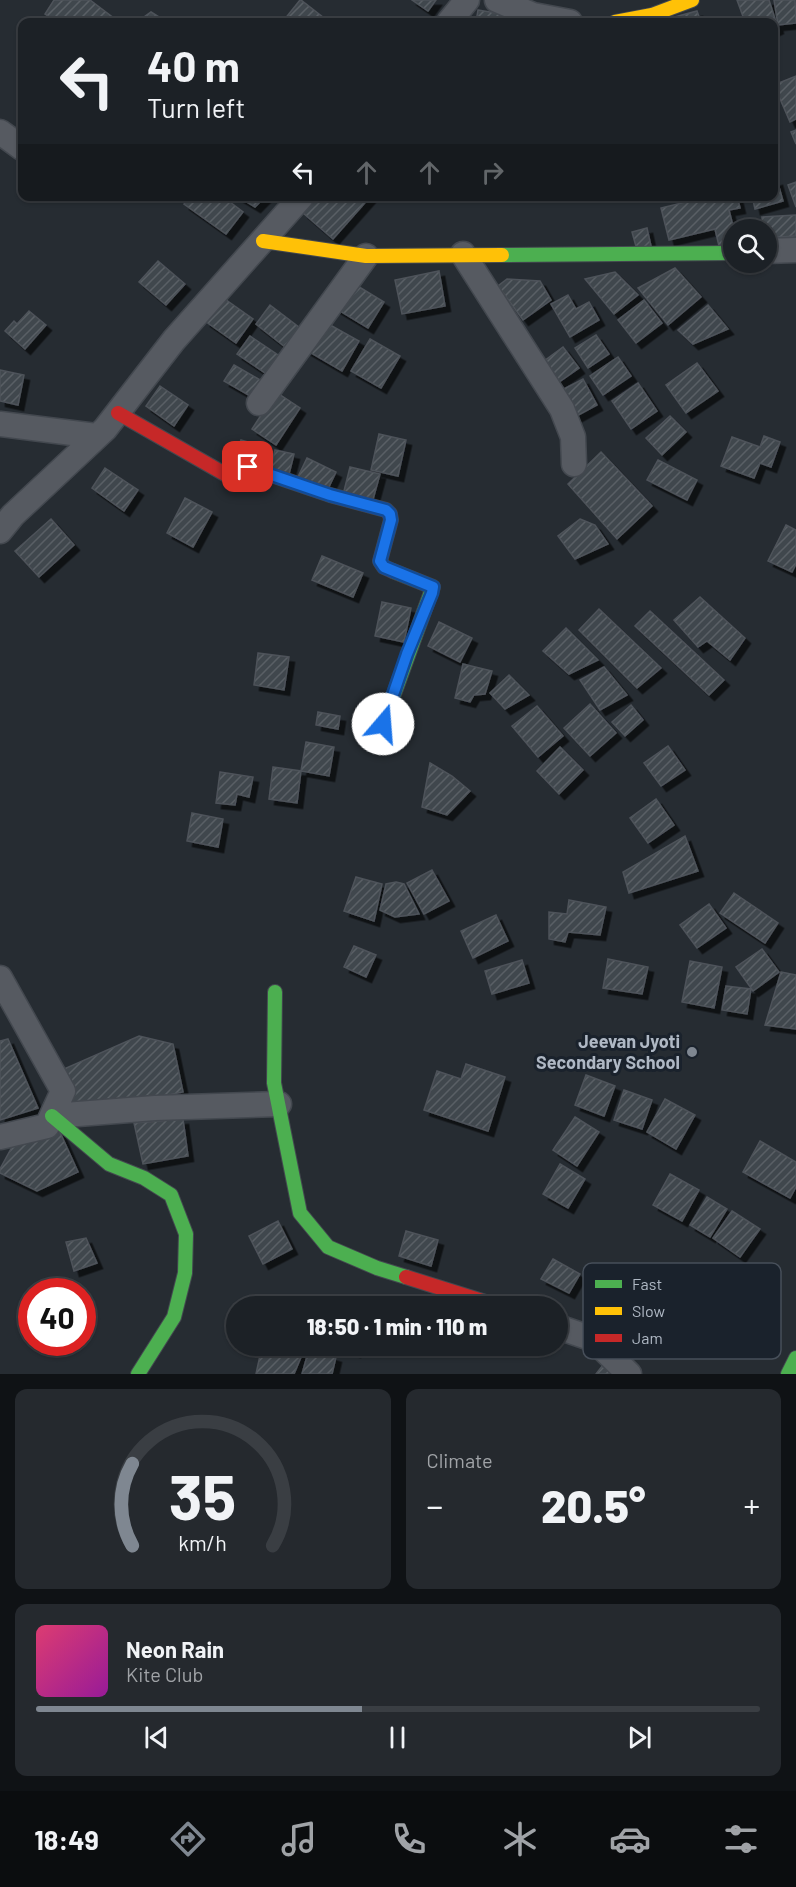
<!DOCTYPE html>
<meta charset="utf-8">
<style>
:root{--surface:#1c2126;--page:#25292e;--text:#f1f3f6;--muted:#a0a3a7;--line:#3a3e43;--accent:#7f8791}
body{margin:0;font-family:Barlow,sans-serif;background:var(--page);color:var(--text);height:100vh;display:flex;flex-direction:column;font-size:22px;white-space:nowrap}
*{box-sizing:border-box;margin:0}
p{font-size:20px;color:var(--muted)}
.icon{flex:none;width:33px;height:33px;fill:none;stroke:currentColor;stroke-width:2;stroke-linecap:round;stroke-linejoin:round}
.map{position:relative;height:1374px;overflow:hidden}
.details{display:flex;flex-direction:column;gap:15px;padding:15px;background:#0f1215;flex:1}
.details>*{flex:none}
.banner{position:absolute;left:18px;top:18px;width:760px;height:183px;border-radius:12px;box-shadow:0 2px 4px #0004,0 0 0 2px var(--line);background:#1c2126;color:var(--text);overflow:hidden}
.tools{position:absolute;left:723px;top:219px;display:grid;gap:12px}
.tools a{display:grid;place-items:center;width:54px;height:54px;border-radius:50%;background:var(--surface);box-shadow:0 2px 4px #0004,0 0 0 2px var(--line);font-size:30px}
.speed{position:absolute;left:18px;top:1278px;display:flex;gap:12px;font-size:30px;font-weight:700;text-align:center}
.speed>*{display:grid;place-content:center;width:78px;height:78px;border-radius:50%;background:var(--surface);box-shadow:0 2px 4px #0004,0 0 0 2px var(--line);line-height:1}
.speed .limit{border:9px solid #d22;background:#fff;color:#111}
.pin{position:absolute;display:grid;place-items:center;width:51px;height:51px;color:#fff;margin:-26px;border-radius:12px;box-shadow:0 3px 9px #0006}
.me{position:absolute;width:66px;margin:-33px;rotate:18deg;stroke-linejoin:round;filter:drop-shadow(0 0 4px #0008)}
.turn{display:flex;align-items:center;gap:21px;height:126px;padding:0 30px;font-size:27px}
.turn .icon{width:78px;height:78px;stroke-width:2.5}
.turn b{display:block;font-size:42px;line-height:51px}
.lanes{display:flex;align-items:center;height:57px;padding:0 30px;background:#0003;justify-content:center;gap:30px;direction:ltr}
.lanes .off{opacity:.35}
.big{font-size:45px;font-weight:800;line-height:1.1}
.details .tile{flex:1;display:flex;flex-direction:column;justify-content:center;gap:9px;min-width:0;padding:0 21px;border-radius:12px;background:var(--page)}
.details .dial{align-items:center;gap:0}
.dial svg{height:156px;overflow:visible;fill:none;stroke:var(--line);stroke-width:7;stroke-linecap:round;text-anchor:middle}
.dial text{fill:var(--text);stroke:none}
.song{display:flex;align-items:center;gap:18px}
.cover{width:72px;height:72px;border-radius:9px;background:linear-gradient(135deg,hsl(340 70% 55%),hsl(300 70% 35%))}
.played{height:6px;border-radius:3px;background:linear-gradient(90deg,var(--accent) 45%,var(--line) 45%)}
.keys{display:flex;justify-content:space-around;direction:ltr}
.heat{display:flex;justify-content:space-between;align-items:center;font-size:33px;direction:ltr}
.details .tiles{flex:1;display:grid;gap:15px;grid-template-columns:1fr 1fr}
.tile:last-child{grid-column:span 2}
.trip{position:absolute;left:226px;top:1296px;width:342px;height:60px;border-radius:30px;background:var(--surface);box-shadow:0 2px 4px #0004,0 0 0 2px var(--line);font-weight:800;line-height:60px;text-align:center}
.tabs{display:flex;height:96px;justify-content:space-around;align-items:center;background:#0b0d0f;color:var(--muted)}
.tabs .icon{width:42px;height:42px}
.tabs .on{color:var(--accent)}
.tabs b{font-size:27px;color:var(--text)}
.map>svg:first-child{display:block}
.building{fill:url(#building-hatch);stroke:#4e535a;stroke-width:1.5;filter:url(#shadow)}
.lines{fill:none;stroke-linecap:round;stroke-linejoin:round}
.street-casing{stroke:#43484f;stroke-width:27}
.fast-casing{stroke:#43484f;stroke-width:16}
.slow-casing{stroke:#43484f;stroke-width:16}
.jam-casing{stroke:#43484f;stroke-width:16}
.street{stroke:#565a61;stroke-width:24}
.fast{stroke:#4caf50;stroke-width:14}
.slow{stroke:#ffc107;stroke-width:14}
.jam{stroke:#c62828;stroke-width:14}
.route-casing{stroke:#114b97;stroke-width:15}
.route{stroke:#1a73e8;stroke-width:10}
.poi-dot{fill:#7f8791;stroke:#1a222c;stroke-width:2}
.labels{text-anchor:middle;stroke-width:6;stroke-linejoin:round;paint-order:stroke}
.poi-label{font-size:18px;font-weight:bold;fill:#afb8c4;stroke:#1a222c;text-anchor:end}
.key{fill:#1a222c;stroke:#474f5a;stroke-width:1.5}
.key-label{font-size:16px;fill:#afb8c4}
</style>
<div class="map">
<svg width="796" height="1374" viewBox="0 0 796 1374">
<defs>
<pattern id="building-hatch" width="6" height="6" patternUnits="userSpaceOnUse" patternTransform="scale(1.5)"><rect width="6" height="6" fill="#41474d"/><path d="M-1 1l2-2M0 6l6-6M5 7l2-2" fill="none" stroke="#5a5f65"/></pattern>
<filter id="shadow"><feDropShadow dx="5.5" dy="5.5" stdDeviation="0" flood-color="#0009"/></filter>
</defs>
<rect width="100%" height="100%" fill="#262c32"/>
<path class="building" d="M54 0H90L119 22H57L45 14Z
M300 0H301L328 21 288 22 284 20Z
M412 0H436L428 11Z
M737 0H769L778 28 774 30V22H745Z
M774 0H795L796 23 778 25Z
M478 10 514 16 513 22H476Z
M697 11 701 22H656Z
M151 12 167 22H137Z
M796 76V119L790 122 774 85Z
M796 130V144L791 132Z
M777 180 783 201 755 209 752 196H774V181Z
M796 182V207L788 185Z
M190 196H222L243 212 226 234 184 204Z
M237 196H266L255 207Z
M317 196H371L333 239 303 213Z
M710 196H737L740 208 729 210 734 230V243L719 246 715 229 669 240 661 208Z
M796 215V236L766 238V230H763L762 217Z
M647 228 651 246 637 250 632 232Z
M158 261 185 284 166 305 139 282Z
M675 268 701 297 668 325 638 288Z
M439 271 445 306 402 314 395 280Z
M615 272 638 295 614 314 585 279Z
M507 279 540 281 551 300 523 320 498 286Z
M351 282 384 302 368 328 335 308Z
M568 295 576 309 589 302 599 320 570 337 551 304Z
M222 297 253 319 236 343 205 321Z
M644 300 662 323 636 343 618 320Z
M270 305 300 328 285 347 256 324Z
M708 305 728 329 693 344 678 330Z
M29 311 46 325 25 349 5 331 14 321 17 324Z
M323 321 359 341 342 371 306 350Z
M596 335 609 354 588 368 575 348Z
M250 336 281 357 268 375 237 354Z
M370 339 400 356 381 388 351 371Z
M563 347 579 368 552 387 536 367Z
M618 357 631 376 603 395 590 376Z
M697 363 718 391 686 413 666 385Z
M234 365 262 381 252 397 224 381Z
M0 370 24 375 18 405 0 401Z
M583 379 597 405 573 418 558 392Z
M638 383 657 411 631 429 612 401Z
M160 386 188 405 174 426 146 406Z
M276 392 300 408 276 445 252 429Z
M670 416 686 432 662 455 646 438Z
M379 434 406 440 398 476 371 470Z
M764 436 780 442 771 467 760 463 754 478 721 466 732 437 760 447Z
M241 440 266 447 260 468 234 460Z
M275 450 294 454 288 478 269 474Z
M601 452 652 506 617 539 568 484Z
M307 458 336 472 326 493 297 479Z
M658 460 697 480 687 500 647 480Z
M350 467 380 474 372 503 343 495Z
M105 468 138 490 124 511 92 488Z
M185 498 212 512 193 547 167 533Z
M51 519 74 545 39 577 15 551Z
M580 519 595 525 608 544 575 559 558 536Z
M786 525 796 530V564L792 572 768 561Z
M322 556 363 573 353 597 312 580Z
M700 597 745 638 730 660 707 641 698 647 674 620Z
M382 602 411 608 404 642 375 636Z
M599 609 661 668 637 688 579 630Z
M650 611 724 680 709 695 635 626Z
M439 622 472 638 460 662 428 646Z
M566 628 598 660 569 674 543 651Z
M258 653 289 657 284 690 254 685Z
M463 664 492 671 485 694 474 695 470 702 455 698Z
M604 667 627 695 600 710 580 680Z
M509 675 529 695 505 709 490 693Z
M590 704 616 733 590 756 564 728Z
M631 705 643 720 625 736 612 722Z
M537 706 563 736 538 757 512 726Z
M318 712 340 716 338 729 316 725Z
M306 742 334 747 329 776 301 771Z
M668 746 685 770 661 786 644 763Z
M560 747 583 770 559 794 537 771Z
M430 763 452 776 470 791 447 815 422 807Z
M273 767 301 771 297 803 269 799Z
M220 772 253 777 249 797 237 794 235 805 216 803Z
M656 799 674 825 648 843 630 818Z
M192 813 223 819 218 847 187 841Z
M685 836 698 871 629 893 623 872Z
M432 870 449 901 424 914 407 883Z
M356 877 382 884 374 921 344 911Z
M396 882 404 884 419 914 395 917 380 910 386 884Z
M734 893 778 923 765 943 720 913Z
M569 900 606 907 600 935 568 932 565 942 549 939V912L567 914Z
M709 904 726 928 697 948 680 925Z
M496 915 508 941 473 958 461 931Z
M354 946 376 955 366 977 344 967Z
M762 949 779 972 753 991 736 967Z
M608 959 648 967 642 994 603 988Z
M522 960 529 983 492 994 485 971Z
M690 961 722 967 714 1008 682 1002Z
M781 972 796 975V1029L765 1025Z
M726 986 751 989 747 1014 722 1010Z
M139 1036 173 1044 183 1092 78 1113 57 1072Z
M8 1039 38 1108 0 1120V1041Z
M466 1064 505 1077 488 1131 424 1110 437 1071 461 1079Z
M586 1075 615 1086 604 1116 575 1105Z
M624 1090 652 1100 642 1129 614 1120Z
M665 1099 695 1115 676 1149 647 1132Z
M575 1117 599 1132 577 1166 553 1150Z
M183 1119 188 1156 143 1164 134 1123Z
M59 1130 78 1172 37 1191 0 1173V1169L13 1145Z
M760 1141 796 1162V1187L790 1198 743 1172Z
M560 1164 585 1179 568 1208 543 1194Z
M670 1174 699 1190 682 1221 653 1205Z
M707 1197 727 1209 710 1237 690 1225Z
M732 1211 760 1229 740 1257 713 1238Z
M278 1221 292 1249 263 1264 249 1236Z
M406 1231 438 1240 431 1266 399 1256Z
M86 1238 97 1263 74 1271 66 1242Z
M553 1259 580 1274 569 1293 541 1279Z
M356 1297 374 1306H351Z
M262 1346H287L304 1350 294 1374H256Z
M342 1346H358L355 1352Z
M309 1349 336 1357 332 1374H302Z
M606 1361 624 1374H596Z"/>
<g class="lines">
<defs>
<path id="street" d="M497 0 533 15 570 22
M449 22 467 0
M0 132 22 148
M766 251 796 250
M463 254 562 409 573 437 574 464
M259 403 366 256
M0 424 96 436
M0 531 13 515 105 429 174 340 302 196
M0 978 63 1091 47 1126 0 1137
M52 1116 155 1108 279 1104
M558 1327 593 1339 629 1374"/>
<path id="fast" d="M502 255 734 253
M383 724 433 587 393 571
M275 992 274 1083 300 1213 328 1247 377 1268 406 1277
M52 1116 109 1164 144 1178 171 1195 186 1234 185 1273 174 1317 138 1374
M788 1374 796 1358"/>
<path id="slow" d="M615 22 652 15 692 0
M263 241 366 256 502 255"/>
<path id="jam" d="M118 413 230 477 244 467H248L330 495 386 510 390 514 391 520 380 561 384 567 393 571
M406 1277 498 1306"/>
</defs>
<use href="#street" class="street-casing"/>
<use href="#fast" class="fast-casing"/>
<use href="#slow" class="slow-casing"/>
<use href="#jam" class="jam-casing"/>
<use href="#street" class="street"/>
<use href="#fast" class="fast"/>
<use href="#slow" class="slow"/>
<use href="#jam" class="jam"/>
</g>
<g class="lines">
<defs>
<path id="route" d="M248 467 330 495 386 510 390 514 391 520 380 561 384 567 433 587 432 593 407 654 383 724"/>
</defs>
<use href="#route" class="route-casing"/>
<use href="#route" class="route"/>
</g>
<circle class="poi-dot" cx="692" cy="1052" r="6"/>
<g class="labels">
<g class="poi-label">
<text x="680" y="1048">Jeevan Jyoti<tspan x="680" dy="21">Secondary School</tspan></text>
</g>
</g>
<rect x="583" y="1263" width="198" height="96" rx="9" class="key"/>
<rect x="595" y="1280" width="27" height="8" fill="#4caf50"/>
<rect x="595" y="1307" width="27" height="8" fill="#ffc107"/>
<rect x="595" y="1334" width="27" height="8" fill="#c62828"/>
<g class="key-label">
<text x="632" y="1290">Fast</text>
<text x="632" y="1317">Slow</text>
<text x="632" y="1344">Jam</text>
</g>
</svg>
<div class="tools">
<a><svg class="icon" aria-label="search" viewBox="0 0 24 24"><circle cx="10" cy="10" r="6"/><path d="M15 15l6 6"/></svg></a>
</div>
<div class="speed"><div class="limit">40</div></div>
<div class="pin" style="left:248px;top:467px;background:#d93025"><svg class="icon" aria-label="arrive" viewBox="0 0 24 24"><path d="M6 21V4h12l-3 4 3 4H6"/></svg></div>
<svg class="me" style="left:383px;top:724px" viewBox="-20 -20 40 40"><circle r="19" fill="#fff"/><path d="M0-13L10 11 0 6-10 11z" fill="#1a73e8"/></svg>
<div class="trip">18:50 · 1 min · 110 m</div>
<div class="banner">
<div class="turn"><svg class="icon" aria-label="left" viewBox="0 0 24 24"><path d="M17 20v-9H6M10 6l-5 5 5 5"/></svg><div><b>40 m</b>Turn left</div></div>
<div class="lanes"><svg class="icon" aria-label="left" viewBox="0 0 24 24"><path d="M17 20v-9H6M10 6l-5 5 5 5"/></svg><svg class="icon off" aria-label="ahead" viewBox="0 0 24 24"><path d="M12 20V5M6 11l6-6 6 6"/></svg><svg class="icon off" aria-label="ahead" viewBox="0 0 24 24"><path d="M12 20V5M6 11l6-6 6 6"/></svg><svg class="icon off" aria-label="right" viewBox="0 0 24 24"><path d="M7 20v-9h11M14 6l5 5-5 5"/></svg></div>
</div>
</div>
<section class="details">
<div class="tiles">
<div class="tile dial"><svg viewBox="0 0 100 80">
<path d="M14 69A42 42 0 1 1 86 69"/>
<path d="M14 69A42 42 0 0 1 14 27" stroke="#7f8791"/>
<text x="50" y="56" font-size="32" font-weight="700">35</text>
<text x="50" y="72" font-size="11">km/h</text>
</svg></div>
<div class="tile"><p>Climate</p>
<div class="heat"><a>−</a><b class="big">20.5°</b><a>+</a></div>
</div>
<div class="tile">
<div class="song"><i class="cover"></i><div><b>Neon Rain</b><p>Kite Club</p></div></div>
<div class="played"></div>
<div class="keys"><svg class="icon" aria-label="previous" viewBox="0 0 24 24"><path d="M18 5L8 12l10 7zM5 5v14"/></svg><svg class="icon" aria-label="pause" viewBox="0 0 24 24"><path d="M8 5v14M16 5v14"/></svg><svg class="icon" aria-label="next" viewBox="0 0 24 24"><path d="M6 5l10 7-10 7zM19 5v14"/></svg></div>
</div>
</div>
</section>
<nav class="tabs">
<b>18:49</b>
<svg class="icon on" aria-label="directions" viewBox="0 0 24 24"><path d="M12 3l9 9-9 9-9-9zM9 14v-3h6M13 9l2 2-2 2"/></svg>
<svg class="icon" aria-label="music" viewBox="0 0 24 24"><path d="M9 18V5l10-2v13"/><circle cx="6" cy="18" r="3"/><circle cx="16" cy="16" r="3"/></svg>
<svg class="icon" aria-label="phone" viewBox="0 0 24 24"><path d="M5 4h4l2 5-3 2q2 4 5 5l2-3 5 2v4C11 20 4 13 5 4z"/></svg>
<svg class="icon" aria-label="climate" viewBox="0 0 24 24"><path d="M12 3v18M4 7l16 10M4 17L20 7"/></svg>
<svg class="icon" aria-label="car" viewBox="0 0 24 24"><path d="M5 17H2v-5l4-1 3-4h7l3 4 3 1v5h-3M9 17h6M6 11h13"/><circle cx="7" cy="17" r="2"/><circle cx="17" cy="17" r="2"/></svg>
<svg class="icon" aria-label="filters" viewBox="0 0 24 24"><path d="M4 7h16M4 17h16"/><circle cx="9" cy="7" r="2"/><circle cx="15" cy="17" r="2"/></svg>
</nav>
